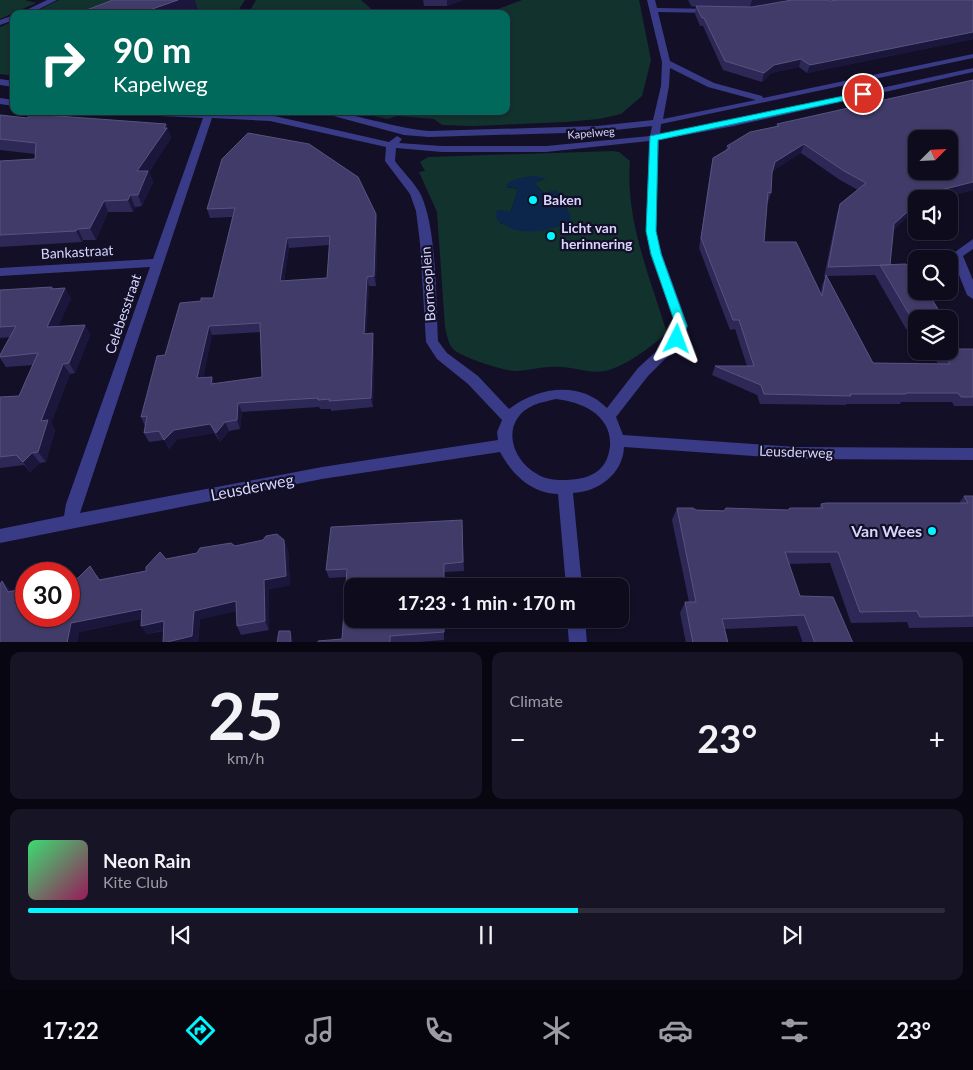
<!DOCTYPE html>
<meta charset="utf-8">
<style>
:root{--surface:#0e0b1d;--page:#171426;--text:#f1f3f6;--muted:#9b9ba4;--line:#2e2b3b;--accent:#02f6ff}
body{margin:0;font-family:Lato,sans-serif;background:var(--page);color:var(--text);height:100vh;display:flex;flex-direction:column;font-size:19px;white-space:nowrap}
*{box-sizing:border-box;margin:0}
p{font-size:16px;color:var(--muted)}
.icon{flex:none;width:28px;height:28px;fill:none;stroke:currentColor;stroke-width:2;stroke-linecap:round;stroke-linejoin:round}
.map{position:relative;height:642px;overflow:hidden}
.details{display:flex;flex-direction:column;gap:10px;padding:10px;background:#080610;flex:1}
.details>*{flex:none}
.guide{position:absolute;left:10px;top:10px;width:500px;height:105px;border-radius:10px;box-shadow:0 1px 4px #0004,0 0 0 1px var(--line);background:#00695c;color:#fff;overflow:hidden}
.needle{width:32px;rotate:66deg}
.buttons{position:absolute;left:908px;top:130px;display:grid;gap:10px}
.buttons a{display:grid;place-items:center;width:50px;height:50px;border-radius:10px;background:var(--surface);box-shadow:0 1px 4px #0004,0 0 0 1px var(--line);font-size:25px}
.speed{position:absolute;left:15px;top:562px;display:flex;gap:10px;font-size:25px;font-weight:700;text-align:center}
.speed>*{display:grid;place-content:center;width:65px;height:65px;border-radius:50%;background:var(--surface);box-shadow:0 1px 4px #0004,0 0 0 1px var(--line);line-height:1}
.speed .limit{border:8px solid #d22;background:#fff;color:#111}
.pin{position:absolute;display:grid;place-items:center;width:42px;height:42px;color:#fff;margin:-21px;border:2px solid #fff;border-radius:50%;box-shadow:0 1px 5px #0007}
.me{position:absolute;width:55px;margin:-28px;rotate:3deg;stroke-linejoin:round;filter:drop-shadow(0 0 4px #0008)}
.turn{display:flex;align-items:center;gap:18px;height:105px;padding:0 20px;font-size:22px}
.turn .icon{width:65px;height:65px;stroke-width:2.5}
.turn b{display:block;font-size:35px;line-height:42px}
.big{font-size:38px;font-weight:700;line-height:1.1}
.details .tile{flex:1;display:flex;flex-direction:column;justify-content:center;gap:8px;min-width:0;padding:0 18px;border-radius:10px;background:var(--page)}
.details .dial{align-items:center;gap:0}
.dial b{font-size:65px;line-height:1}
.song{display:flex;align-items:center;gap:15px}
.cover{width:60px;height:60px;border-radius:8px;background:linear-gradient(135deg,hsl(140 70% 55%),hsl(330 70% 35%))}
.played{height:5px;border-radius:2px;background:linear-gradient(90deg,var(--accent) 60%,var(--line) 60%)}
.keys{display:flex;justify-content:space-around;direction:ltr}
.heat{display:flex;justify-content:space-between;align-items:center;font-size:28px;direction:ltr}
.details .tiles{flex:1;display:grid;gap:10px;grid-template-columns:1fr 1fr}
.tile:last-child{grid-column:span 2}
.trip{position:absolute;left:344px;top:578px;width:285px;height:50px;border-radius:10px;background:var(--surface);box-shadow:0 1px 4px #0004,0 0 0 1px var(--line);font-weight:700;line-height:50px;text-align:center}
.menu{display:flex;height:80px;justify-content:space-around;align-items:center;background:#06040c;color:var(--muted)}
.menu .icon{width:35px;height:35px}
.menu .current{color:var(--accent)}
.menu b{font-size:22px;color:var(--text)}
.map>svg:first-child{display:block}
.green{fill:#12322e;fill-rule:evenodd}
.water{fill:#0b264a}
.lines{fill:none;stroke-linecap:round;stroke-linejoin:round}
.minor{fill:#393b87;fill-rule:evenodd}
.wall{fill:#2e2856;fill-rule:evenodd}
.shaded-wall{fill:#1b163b}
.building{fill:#403b68;stroke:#585380;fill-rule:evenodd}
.route{fill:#02f6ff;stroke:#01a0a6}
.poi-dot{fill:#02f6ff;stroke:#120f27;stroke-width:2}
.labels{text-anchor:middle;stroke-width:4.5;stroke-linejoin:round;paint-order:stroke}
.far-street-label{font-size:11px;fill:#d8d6ff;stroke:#120f27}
.poi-label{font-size:14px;font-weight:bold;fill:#d8d6ff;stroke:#120f27;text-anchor:start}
.street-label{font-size:14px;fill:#d8d6ff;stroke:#120f27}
.near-street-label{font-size:16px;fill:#d8d6ff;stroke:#120f27}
.near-poi-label{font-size:16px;font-weight:bold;fill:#d8d6ff;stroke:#120f27;text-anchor:end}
</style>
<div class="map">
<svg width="973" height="643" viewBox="0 0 973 643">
<rect width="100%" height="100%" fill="#120f27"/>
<path class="green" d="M0 0H25L36 3 0 19Z
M59 0H245L236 14H30Z
M256 0H361L377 14H248Z
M522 0H639L651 60 642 96 621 114 599 119 566 122 473 126 442 125 434 119 398 116 387 119 353 111H506V14H485Z
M14 21V76L0 74V27Z
M613 151 619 152 630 161C625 220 650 277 667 333 652 346 625 367 605 371 590 374 574 367 560 367 545 366 532 370 517 371 506 372 461 357 453 349 448 343 447 335 445 327L437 212 419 172 425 171 420 162 428 157ZM545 179 534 183 544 193 501 224 497 211H511L518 189 506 187Z"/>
<path class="water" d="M534 176 546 178 534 183 544 193 556 190 571 216 569 221C550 233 513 238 496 218L497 210 511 211 518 189 505 186C514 178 522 177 534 176Z"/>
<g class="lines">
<path class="minor" d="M47 0H57L29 14H18Z
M647 0H655L657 8 715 9V13H712L658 12 670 61 714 83 762 96 763 98 973 54V58L661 124 660 134 734 120 973 68V72L734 126 659 140 656 231 662 254 688 326 682 342 648 376 616 417 623 435 796 447 973 448V460L796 459 624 447C623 474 598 492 573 493L582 586H566L558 494C531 493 512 474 500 452L322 479 0 543V529L64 516 66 504 150 267 0 276V268L153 259 203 118 116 114 112 111H214V113L270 115 389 142 397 136 402 139 399 143 442 146H546L650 136 652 126 597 132 429 137 404 135 315 111C352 111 390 128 429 131L597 126 653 120 661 86 662 62ZM670 68 708 87 756 100 663 119 669 86ZM212 118 270 121 386 147 385 161 410 194 416 211 420 243 426 342 437 359 468 384 502 420 497 432 498 440 322 467 80 513ZM649 141 646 231 650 254 676 326 672 337 638 368 607 408C580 380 537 387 509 409L478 376 447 353 438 341C436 301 437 230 421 195 415 183 403 172 395 161L396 148 442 152H546ZM556 399C582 402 612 415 610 446 609 455 606 464 599 470 589 478 579 479 567 480 557 480 546 480 537 474 510 459 500 420 534 405 541 402 549 401 556 399Z
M14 15V20L0 25V20Z
M0 79 14 81V87L0 85Z
M0 98 14 100V106L0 104Z
M973 239V249L963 256 973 280V299L967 295 951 255Z
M567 619H585L587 643H569Z"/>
</g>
<path class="wall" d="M423 0H463L447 6H424Z
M688 0H828L830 1 973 0V39L807 73 799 67 771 73 762 82 723 70 703 26H700L695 14 696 7 691 6Z
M14 17V27L10 18Z
M0 115 27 118 166 124 171 138 149 172 153 182 142 206 135 207 133 212H108L96 240H83L82 242 0 247V161L35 159V154L0 150Z
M777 124 973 190 939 199H916V209L893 230 890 265 916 319V329H906L875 275 827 276 873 363 938 364 935 358 939 351H949L973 349V406H954L952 402H901L900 404H846V405L760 404 757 395 712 375 715 366H747L735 329 730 330 699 248 711 167 713 158 726 150 727 146 776 126ZM801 153 840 180 858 190 840 204 837 214 824 277 826 276 822 285 821 293 764 242 767 202H768L771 193 772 171Z
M222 159 376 214 377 223 376 286H369L366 334 374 343 373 407 331 411V409H320L319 407 242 412 240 429 229 431 220 442 214 433 178 439 169 449 164 440 149 442 144 433 145 426 141 417 201 301 213 298 232 217 210 218 207 209ZM329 245 327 278 284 281 289 248ZM261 332 262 377 215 384 212 377 203 378 212 335Z
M52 287 53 289 65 288 71 299 58 326 85 325 90 335 75 373 70 374 51 423 55 430 46 462 40 463 30 472 24 465 0 468V397L19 396 33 365 6 367 0 358 10 337 0 338V290Z
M964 496H973V627L909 628 907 622 851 623 830 563 789 564 800 596 853 643H803L797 626 725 629 728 643H686L680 613 685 602H689L672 520 677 508 696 510H788L819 508 821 504 959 503Z
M462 520 464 571 444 572V640L406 643H318L342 639 346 577 329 578 326 570Z
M235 546 288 549 290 585 269 589V630L241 635 237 626 236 611 200 619 198 643H163L164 631 147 634 141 626V619L79 632 77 643H0L11 591 97 575 100 580 146 571 166 559Z"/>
<path class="shaded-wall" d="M178 0H195L198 10 186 14H138Z
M447 0H463L447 6Z
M752 0H796L750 7Z
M973 32V39L807 73 810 65Z
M801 59 799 67 771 73 762 82 764 73 774 65Z
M166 124 171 138 149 172 153 182 142 206 138 195 137 171Z
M804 144 801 153 772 172 775 162Z
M973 182V190L939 199H922L929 193Z
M130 195 135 207 133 212 128 200Z
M104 201 108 212 96 240 90 228Z
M916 204V209L889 233 894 224Z
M376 214 377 223 376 286 374 276Z
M78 229 83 240 82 242 76 231Z
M287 238 289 248 283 290 280 281Z
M367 277 369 286 366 343 364 334Z
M65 288 71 299 54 337 47 327Z
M85 325 90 335 75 373 69 363Z
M209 326 212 335 201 388 197 378Z
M373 333 374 343 373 407 371 398Z
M63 364 70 374 51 423 55 430 46 462 38 452 41 421Z
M212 377 216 386 211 384Z
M238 403 242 412 240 429 237 420Z
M225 422 229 431 220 442 216 433Z
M210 424 214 433 178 439 169 449 164 440 174 430Z
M32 453 40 463 30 472 23 462Z
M284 540 288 549 290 585 269 589V630L265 621 264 580Z
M2 581 11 590 17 601 8 592Z
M236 601 241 610 200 619 198 643H164L194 611Z
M142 609 149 617 79 632 77 643H67L71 623Z
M164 621 170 629 147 634 141 626Z
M290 631 292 635 293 643H291Z"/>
<path class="building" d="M113 0H178L138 14H76Z
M792 0H828L830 1 837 0H973V32L810 65 801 59 774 65 764 73 725 61 704 18H702L696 6 752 7Z
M37 10 47 14H25Z
M973 80V182L929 193 922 199H916V204L894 224 890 265 828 267 840 204 866 183 844 171 804 144 775 162 772 173 771 193 768 192 764 242H796L822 296 826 275 873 363 950 364 943 351H949V349H973V397H961L958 393H906V394H850L851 396 764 394 761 385 715 366H754L739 320H733L701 238 713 158 730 148 727 146 750 132 779 126 777 124ZM916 139H949V171H916Z
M31 114 166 124 164 128H167L137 171H148L138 195H130L128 200 104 201 90 228 78 229 76 231 0 235V161L35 159 36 143 0 139V115L27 118Z
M248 133 309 144 358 177 376 214 374 276 367 277 364 334 373 333 371 398 329 401 330 399 318 400V398L238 403 237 420 225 422 216 433 210 424 174 430 164 440 159 431 144 433 147 416 141 417 157 356 165 355 180 303 201 301V298H213L235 208 207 209 222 159ZM330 236 327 278 280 281 287 238ZM260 323 262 377 211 384 212 377 197 378 209 326Z
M906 264 916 279V291H927L944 319H912L880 265Z
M52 287 51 289 65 288 47 327 85 325 69 363 63 364 41 421 48 420 38 452 32 453 23 462 16 455 0 457V397L19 396 38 353 0 357V355L16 326 0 327V290Z
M964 496H973V616L920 617 917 611 860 612 838 552H785L800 596 833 597 853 643H815L804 615 722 619 728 643H693L685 602H696L677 508H693L696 510 724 511 726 508 788 510 790 508H823L821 504 826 503H968Z
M462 520 463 562 444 564V586H352V619H444V632L390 636V643H318V641L342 639 347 569 326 570 331 527Z
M277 534 284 540 286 576 264 580 265 621 237 626 236 601 194 611 192 636 163 643 164 621 141 626 142 609 71 623 67 643H0V584L2 581 8 592 26 588V616H69V580L78 578 90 566 99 580 146 571V567L160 552 166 559 197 553 200 548 231 543 235 546 263 540 266 536Z
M279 631H290L291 643H277Z"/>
<path class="route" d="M863 92 867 94 866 96 658 140 656 231 661 254 687 326 681 342H673L671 339 676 326 651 254 646 231 650 136Z"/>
<g class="poi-dot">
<circle cx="533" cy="200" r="5"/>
<circle cx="551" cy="236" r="5"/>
<circle cx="932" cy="531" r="5"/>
</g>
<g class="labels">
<g class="far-street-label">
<text transform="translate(591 133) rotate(-5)" y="4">Kapelweg</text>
</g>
<g class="poi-label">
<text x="543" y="205">Baken</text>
<text x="561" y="233">Licht van<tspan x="561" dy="16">herinnering</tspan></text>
</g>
<g class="street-label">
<text transform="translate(77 252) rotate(-3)" y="5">Bankastraat</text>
<text transform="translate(428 284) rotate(-94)" y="5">Borneoplein</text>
<text transform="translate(123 314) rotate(-71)" y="5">Celebesstraat</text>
<text transform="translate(796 452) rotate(2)" y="5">Leusderweg</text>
</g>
<g class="near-street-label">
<text transform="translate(252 487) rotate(-11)" y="6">Leusderweg</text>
</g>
<g class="near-poi-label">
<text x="922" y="537">Van Wees</text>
</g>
</g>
</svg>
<div class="buttons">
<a><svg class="needle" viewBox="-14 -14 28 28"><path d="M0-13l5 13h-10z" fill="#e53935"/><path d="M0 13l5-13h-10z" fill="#9b9ba4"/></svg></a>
<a><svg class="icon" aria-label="sound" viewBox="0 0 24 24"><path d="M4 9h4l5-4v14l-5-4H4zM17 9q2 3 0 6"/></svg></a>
<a><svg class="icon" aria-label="search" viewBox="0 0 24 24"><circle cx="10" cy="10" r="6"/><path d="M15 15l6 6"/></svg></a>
<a><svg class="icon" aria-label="layers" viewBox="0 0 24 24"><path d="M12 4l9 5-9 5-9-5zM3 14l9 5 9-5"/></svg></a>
</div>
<div class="speed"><div class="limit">30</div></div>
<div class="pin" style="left:863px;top:94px;background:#d93025"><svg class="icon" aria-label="arrive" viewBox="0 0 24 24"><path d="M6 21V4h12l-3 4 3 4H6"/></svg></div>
<svg class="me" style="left:677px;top:339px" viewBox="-20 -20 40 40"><path d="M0-17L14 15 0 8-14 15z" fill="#02f6ff" stroke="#fff" stroke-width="4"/></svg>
<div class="trip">17:23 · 1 min · 170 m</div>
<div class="guide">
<div class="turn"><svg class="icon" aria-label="right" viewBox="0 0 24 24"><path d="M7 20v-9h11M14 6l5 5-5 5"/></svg><div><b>90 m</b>Kapelweg</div></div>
</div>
</div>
<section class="details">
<div class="tiles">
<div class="tile dial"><b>25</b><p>km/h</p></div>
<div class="tile"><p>Climate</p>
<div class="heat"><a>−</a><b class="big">23°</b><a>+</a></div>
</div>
<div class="tile">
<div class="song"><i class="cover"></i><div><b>Neon Rain</b><p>Kite Club</p></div></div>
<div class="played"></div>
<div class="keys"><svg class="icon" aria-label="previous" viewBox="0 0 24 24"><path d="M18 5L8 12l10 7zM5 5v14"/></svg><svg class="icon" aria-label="pause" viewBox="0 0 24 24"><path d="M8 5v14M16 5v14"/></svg><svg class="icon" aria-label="next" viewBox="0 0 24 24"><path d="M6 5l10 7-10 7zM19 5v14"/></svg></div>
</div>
</div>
</section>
<nav class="menu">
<b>17:22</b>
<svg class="icon current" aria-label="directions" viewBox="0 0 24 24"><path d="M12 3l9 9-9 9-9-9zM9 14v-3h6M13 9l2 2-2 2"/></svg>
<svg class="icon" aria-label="music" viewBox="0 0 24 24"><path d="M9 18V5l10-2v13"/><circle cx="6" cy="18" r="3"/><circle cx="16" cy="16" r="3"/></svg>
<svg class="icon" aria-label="phone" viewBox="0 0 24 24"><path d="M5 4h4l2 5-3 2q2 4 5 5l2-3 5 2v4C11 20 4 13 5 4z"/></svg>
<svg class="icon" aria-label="climate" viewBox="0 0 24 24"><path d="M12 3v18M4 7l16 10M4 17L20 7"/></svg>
<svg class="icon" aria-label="car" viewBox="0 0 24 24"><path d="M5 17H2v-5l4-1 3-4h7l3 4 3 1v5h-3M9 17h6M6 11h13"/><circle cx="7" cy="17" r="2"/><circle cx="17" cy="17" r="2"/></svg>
<svg class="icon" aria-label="filters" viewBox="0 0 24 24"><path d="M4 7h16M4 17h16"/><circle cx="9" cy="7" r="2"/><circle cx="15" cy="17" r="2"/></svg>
<b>23°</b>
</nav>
